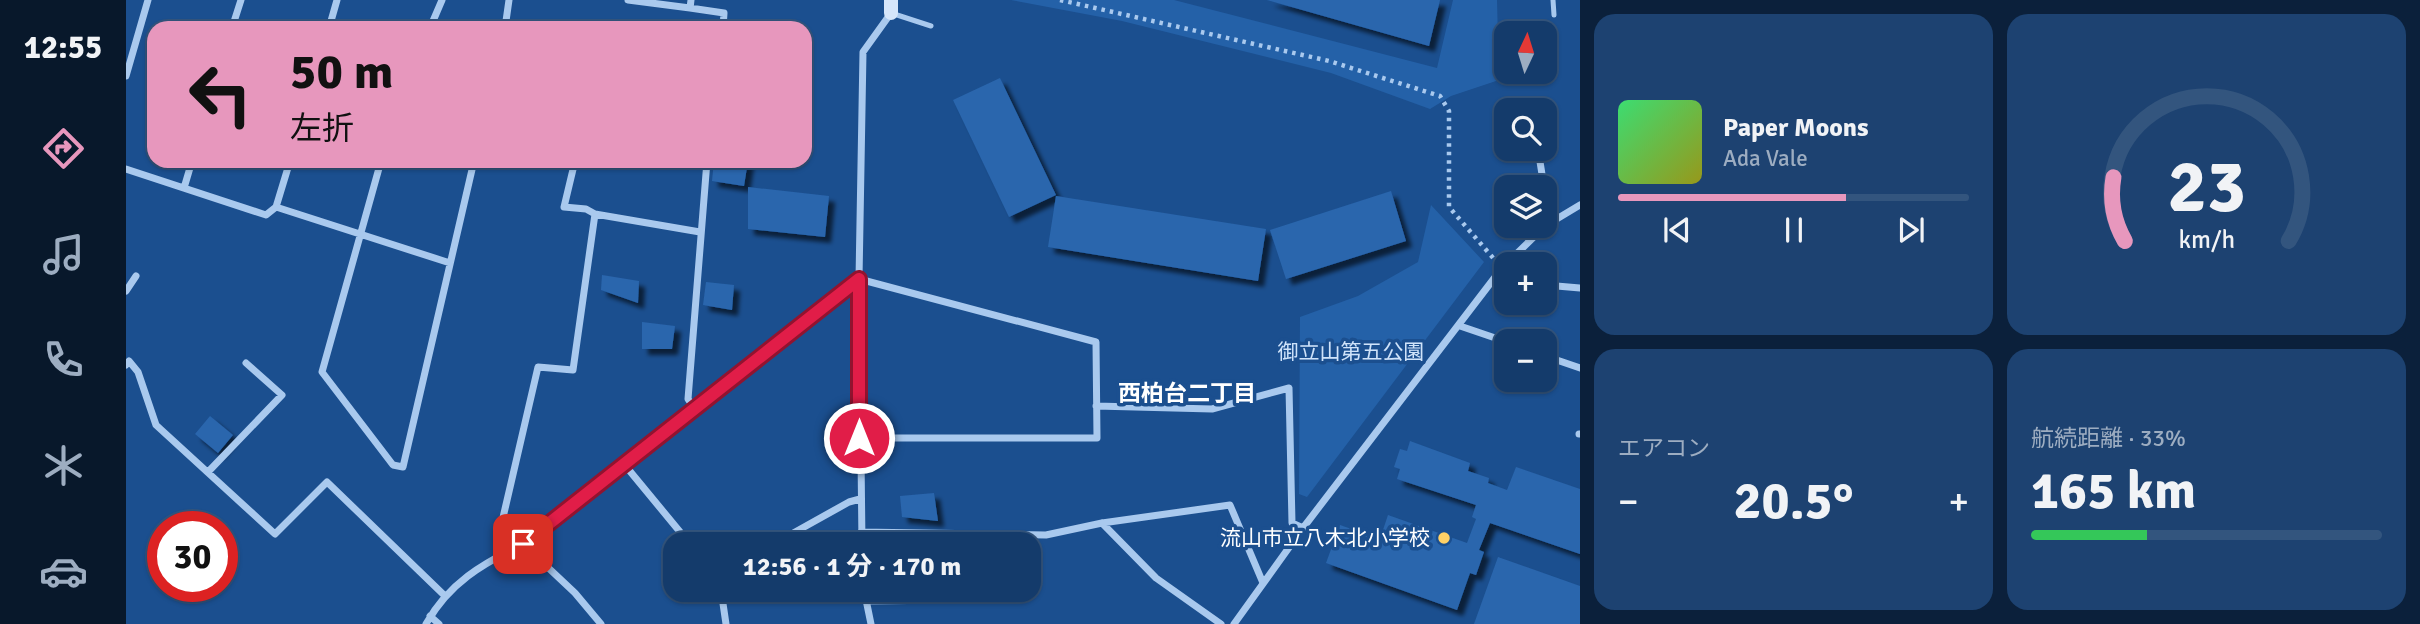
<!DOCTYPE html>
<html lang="ja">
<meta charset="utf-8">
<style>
:root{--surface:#143b6b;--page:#1d4271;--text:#f1f3f6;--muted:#9dadc1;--line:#33557e;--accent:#e797bd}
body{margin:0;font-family:Signika,"Noto Sans JP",sans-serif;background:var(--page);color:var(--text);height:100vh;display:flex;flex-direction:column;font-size:26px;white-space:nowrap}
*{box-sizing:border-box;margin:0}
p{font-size:23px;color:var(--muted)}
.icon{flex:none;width:38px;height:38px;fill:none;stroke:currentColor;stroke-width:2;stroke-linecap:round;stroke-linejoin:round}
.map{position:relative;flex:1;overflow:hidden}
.drawer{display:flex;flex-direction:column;gap:14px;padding:14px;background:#0b203b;width:840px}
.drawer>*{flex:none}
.hud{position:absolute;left:21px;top:21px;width:665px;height:147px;border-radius:21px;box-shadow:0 2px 5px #0004,0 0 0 2px var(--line);background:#e797bd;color:#111;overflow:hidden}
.needle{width:46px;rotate:4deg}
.fabs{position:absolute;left:1368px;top:21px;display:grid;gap:14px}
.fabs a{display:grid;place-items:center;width:63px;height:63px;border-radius:14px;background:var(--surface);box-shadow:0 2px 5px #0004,0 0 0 2px var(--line);font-size:35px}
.speed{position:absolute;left:21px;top:511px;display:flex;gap:14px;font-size:35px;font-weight:700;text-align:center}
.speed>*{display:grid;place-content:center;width:91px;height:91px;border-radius:50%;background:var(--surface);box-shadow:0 2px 5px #0004,0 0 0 2px var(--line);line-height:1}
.speed .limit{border:10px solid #d22;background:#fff;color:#111}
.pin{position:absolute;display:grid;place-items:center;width:60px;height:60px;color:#fff;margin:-30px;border-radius:14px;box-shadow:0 4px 10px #0006}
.me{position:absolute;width:77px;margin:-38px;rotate:0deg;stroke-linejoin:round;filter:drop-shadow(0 0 5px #0008)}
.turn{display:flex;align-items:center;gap:24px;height:147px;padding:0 28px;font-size:32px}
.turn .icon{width:91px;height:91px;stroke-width:2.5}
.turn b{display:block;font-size:49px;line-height:60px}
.big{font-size:52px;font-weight:700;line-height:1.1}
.drawer .card{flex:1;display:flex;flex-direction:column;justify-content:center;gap:10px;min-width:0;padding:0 24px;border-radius:21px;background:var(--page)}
.drawer .dial{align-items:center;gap:0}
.dial svg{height:182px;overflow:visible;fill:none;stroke:var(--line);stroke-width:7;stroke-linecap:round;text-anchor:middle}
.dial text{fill:var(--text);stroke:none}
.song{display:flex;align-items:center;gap:21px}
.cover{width:84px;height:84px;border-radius:10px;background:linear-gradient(135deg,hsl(140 70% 55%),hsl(60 70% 35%))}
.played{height:7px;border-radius:4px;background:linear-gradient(90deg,var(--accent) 65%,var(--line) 65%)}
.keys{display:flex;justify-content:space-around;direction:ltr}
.heat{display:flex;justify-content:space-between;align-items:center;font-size:38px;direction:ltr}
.charge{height:10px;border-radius:5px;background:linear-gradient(90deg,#34c759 33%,var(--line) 0)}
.drawer .tiles{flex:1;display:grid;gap:14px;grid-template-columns:repeat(2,1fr)}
.trip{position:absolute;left:537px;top:532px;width:378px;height:70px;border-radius:21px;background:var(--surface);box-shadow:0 2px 5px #0004,0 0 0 2px var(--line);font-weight:700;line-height:70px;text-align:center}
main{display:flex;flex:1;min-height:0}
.tab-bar{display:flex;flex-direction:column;width:126px;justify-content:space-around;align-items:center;background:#08182b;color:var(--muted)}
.tab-bar .icon{width:49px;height:49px}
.tab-bar .on{color:var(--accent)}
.tab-bar b{font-size:32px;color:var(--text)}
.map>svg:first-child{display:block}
.green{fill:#2461a8}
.building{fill:#2a66ad;filter:url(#shadow)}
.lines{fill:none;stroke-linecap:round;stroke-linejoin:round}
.path{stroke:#a9c9ee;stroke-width:4.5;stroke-dasharray:3.5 5;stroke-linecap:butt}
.lane{stroke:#a9c9ee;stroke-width:5}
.street{stroke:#a9c9ee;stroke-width:7}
.secondary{stroke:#d6e6fa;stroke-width:14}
.route-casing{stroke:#92132f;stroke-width:18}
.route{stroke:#e11d48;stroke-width:12}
.poi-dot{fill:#ffd166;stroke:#1b4f8f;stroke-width:2.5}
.labels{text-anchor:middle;stroke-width:7;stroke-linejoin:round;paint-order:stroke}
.park-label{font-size:21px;fill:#cfe3fa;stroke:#1b4f8f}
.poi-label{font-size:21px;fill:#fff;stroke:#1b4f8f;text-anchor:end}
.neighbourhood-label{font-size:23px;font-weight:bold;fill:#fff;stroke:#1b4f8f}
</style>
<main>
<nav class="tab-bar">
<b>12:55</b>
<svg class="icon on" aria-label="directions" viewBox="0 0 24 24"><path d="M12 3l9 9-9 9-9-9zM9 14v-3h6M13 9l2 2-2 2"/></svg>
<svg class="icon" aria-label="music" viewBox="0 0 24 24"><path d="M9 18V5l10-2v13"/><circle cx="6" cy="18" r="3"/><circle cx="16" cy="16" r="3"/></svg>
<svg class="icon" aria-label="phone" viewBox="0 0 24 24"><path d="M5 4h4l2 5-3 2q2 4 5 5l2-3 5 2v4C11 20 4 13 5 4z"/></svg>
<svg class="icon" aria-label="climate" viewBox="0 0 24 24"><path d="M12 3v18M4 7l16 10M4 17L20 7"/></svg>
<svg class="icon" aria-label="car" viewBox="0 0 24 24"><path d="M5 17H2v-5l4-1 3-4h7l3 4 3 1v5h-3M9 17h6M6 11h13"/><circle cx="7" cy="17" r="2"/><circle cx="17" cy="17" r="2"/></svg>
</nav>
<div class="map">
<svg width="1454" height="624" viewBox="0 0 1454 624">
<defs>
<filter id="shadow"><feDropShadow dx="6" dy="6" stdDeviation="2" flood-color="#0009"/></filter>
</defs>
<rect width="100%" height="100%" fill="#1b4f8f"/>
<path class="green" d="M885 0H1048L1311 68 1327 0H1371L1373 80 1325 96 1304 109 1205 73 996 21Z
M1305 205 1358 262 1181 497 1173 494 1174 317 1232 296 1292 262Z"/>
<path class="building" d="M1141 0H1314L1303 46Z
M607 19 634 23 633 28H606Z
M874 78 930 195 883 217 827 100Z
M588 161H622L618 186 586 181Z
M622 187 703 196 699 237 622 229Z
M1265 191 1280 241 1160 279 1144 230Z
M930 196 1140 229 1132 281 922 247Z
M476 275 513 281 512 303 475 290Z
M580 282 608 285 606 310 577 305Z
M516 322 549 326 546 349H516Z
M84 416 107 435 92 453 69 434Z
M1284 441 1344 463 1342 471 1363 478 1362 483 1381 490 1390 467 1454 489V554L1364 523 1353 550 1358 552 1350 575 1344 573 1331 610 1200 563 1214 525 1254 539 1262 515 1341 543 1350 519 1346 517 1350 505 1271 479 1274 469 1268 467 1274 449 1281 451Z
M808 493 812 521 776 517 774 496Z
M1372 557 1454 586V624H1348Z"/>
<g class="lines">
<path class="path" d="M934 0 1203 61 1314 96 1323 111V207L1368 259"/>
<path class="lane" d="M1427 0 1428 15
M765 13 805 26"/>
<path class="street" d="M502 0 564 8
M565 0 564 8 598 13 597 28
M106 28 115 0
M203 28 211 0
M304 28 316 0
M379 28 383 0
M0 76 22 0
M1412 149 1418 187
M255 161 196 372 267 465 277 467 348 161
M0 169 140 215 150 207 324 263
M58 188 66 161
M1419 196 1426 220
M150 207 164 161
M469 214 574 232
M1419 226 1454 205
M1366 282 1381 287
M1419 285 1454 288
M0 291 10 276
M1334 326 1381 342
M1419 356 1454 368
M0 365 3 361 12 372 30 425 149 534 201 482 318 595
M970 406 1086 409 1163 388 1166 523 1177 528
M569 409 562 399 581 161
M1453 434H1454
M498 464 564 544
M82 472 156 395 120 363
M976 523 1030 578 1095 624
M735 532 920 535 976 523 1104 505 1137 583
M662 536 723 502 734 499
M397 544 449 593 475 624
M736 544 733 279 737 52 765 13
M375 555 372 539 412 367 447 370 469 214 460 209 438 207 449 161
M595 590 600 624
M738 590 745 624
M739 601 826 600V590
M304 616 313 624
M300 624C323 583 356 564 397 544L733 279 970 342 971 438H733
M1108 624 1177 528 1376 268 1419 226"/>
<path class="secondary" d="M765 0V13"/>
</g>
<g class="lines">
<defs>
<path id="route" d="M397 544 733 279V438"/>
</defs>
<use href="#route" class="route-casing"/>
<use href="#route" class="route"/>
</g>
<circle class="poi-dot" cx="1318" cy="538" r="7"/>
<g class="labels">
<g class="park-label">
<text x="1225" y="359">御立山第五公園</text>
</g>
<g class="poi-label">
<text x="1304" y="545">流山市立八木北小学校</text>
</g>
<g class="neighbourhood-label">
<text x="1061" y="401">西柏台二丁目</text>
</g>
</g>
</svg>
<div class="fabs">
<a><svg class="needle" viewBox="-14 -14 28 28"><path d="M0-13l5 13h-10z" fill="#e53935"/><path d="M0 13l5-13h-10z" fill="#9dadc1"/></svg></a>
<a><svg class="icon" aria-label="search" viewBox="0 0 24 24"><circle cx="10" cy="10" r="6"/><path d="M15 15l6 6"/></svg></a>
<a><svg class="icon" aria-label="layers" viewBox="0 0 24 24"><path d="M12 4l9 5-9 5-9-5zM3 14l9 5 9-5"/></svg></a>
<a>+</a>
<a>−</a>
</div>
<div class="speed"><div class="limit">30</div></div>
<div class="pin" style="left:397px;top:544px;background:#d93025"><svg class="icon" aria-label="arrive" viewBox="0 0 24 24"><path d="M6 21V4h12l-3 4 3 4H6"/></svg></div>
<svg class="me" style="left:733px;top:438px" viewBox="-20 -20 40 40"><circle r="17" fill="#e11d48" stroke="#fff" stroke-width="3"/><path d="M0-11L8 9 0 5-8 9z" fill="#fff"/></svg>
<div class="trip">12:56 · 1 分 · 170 m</div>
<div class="hud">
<div class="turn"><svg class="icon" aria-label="left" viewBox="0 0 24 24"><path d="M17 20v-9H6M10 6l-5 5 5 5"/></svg><div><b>50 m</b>左折</div></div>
</div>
</div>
<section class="drawer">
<div class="tiles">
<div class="card">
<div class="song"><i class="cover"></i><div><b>Paper Moons</b><p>Ada Vale</p></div></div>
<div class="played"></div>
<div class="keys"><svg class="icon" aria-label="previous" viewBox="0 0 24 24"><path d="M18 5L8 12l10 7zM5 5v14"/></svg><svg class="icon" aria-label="pause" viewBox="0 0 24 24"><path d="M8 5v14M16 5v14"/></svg><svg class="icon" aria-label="next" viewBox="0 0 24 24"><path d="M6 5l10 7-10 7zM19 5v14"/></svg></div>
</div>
<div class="card dial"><svg viewBox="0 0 100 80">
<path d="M14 69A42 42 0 1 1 86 69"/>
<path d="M14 69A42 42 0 0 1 9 41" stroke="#e797bd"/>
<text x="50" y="56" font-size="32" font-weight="700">23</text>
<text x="50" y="72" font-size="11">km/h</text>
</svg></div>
<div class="card"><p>エアコン</p>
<div class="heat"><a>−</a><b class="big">20.5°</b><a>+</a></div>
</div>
<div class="card"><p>航続距離 · 33%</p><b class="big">165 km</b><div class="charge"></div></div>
</div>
</section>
</main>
